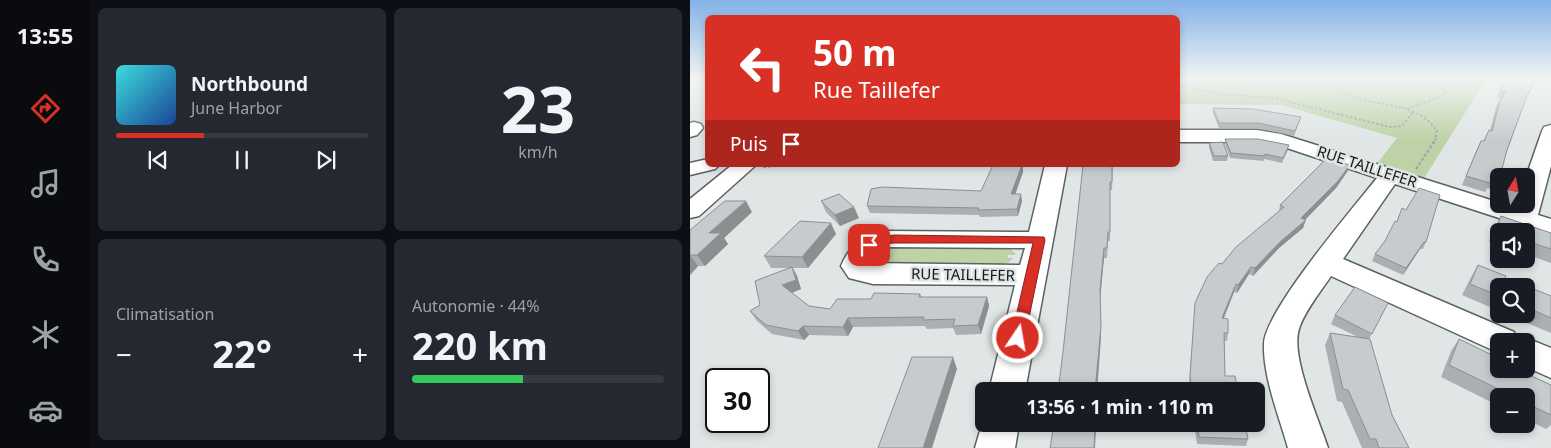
<!DOCTYPE html>
<html lang="fr">
<meta charset="utf-8">
<style>
:root{--surface:#171b24;--page:#242831;--text:#f1f3f6;--muted:#9ea1a6;--line:#363941;--accent:#d93025}
body{margin:0;font-family:"Noto Sans",sans-serif;background:var(--page);color:var(--text);height:100vh;display:flex;flex-direction:column;font-size:19px;white-space:nowrap}
*{box-sizing:border-box;margin:0}
p{font-size:16px;color:var(--muted)}
.icon{flex:none;width:28px;height:28px;fill:none;stroke:currentColor;stroke-width:2;stroke-linecap:round;stroke-linejoin:round}
.map{position:relative;flex:1;overflow:hidden}
.sheet{display:flex;flex-direction:column;gap:8px;padding:8px;background:#0d0f14;width:600px}
.sheet>*{flex:none}
.guide{position:absolute;left:15px;top:15px;width:475px;height:152px;border-radius:8px;box-shadow:0 2px 8px #0003;background:#d93025;color:#fff;overflow:hidden}
.needle{width:32px;rotate:11deg}
.buttons{position:absolute;left:800px;top:168px;display:grid;gap:10px}
.buttons a{display:grid;place-items:center;width:45px;height:45px;border-radius:8px;background:var(--surface);box-shadow:0 2px 8px #0003;font-size:25px}
.speed{position:absolute;left:15px;top:368px;display:flex;gap:10px;font-size:25px;font-weight:700;text-align:center}
.speed>*{display:grid;place-content:center;width:65px;height:65px;border-radius:50%;background:var(--surface);box-shadow:0 2px 8px #0003;line-height:1}
.speed .limit{border:2px solid #111;border-radius:8px;background:#fff;color:#111}
.pin{position:absolute;display:grid;place-items:center;width:42px;height:42px;color:#fff;margin:-21px;border-radius:10px;box-shadow:0 2px 8px #0006}
.me{position:absolute;width:55px;margin:-28px;rotate:12deg;stroke-linejoin:round;filter:drop-shadow(0 0 4px #0008)}
.turn{display:flex;align-items:center;gap:18px;height:105px;padding:0 25px;font-size:22px}
.turn .icon{width:65px;height:65px;stroke-width:2.5}
.turn b{display:block;font-size:35px;line-height:42px}
.then{display:flex;align-items:center;height:48px;padding:0 25px;background:#0003;gap:10px;font-size:19px}
.big{font-size:38px;font-weight:700;line-height:1.1}
.sheet .tile{flex:1;display:flex;flex-direction:column;justify-content:center;gap:8px;min-width:0;padding:0 18px;border-radius:8px;background:var(--page)}
.sheet .dial{align-items:center;gap:0}
.dial b{font-size:65px;line-height:1}
.song{display:flex;align-items:center;gap:15px}
.cover{width:60px;height:60px;border-radius:8px;background:linear-gradient(135deg,hsl(180 70% 55%),hsl(220 70% 35%))}
.played{height:5px;border-radius:2px;background:linear-gradient(90deg,var(--accent) 35%,var(--line) 35%)}
.keys{display:flex;justify-content:space-around;direction:ltr}
.heat{display:flex;justify-content:space-between;align-items:center;font-size:28px;direction:ltr}
.charge{height:8px;border-radius:4px;background:linear-gradient(90deg,#34c759 44%,var(--line) 0)}
.sheet .tiles{flex:1;display:grid;gap:8px;grid-template-columns:repeat(2,1fr)}
.trip{position:absolute;left:285px;top:382px;width:290px;height:50px;border-radius:8px;background:var(--surface);box-shadow:0 2px 8px #0003;font-weight:700;line-height:50px;text-align:center}
main{display:flex;flex:1;min-height:0}
.tab-bar{display:flex;flex-direction:column;width:90px;justify-content:space-around;align-items:center;background:#090b0e;color:var(--muted)}
.tab-bar .icon{width:35px;height:35px}
.tab-bar .current{color:var(--accent)}
.tab-bar b{font-size:22px;color:var(--text)}
.map>svg:first-child{display:block}
.green{fill:#bed2a8}
.lines{fill:none;stroke-linecap:round;stroke-linejoin:round}
.minor-casing{stroke:#5c6262;stroke-width:3}
.path-far1{stroke:#a1a6a5;stroke-width:2;stroke-dasharray:2.5 2;stroke-linecap:butt}
.path{stroke:#a1a6a5;stroke-width:2.5;stroke-dasharray:3 2;stroke-linecap:butt}
.minor{fill:#fff;fill-rule:evenodd}
.wall{fill:#aaafb1}
.shaded-wall{fill:#8b8f90}
.building{fill:#c6ccce;stroke:#8b8f90}
.route{fill:#d93025;stroke:#8d1f18}
.labels{text-anchor:middle;stroke-width:5;stroke-linejoin:round;paint-order:stroke}
.street-label{font-size:15px;fill:#181a1a;stroke:#dfe6e5}
</style>
<main>
<nav class="tab-bar">
<b>13:55</b>
<svg class="icon current" aria-label="directions" viewBox="0 0 24 24"><path d="M12 3l9 9-9 9-9-9zM9 14v-3h6M13 9l2 2-2 2"/></svg>
<svg class="icon" aria-label="music" viewBox="0 0 24 24"><path d="M9 18V5l10-2v13"/><circle cx="6" cy="18" r="3"/><circle cx="16" cy="16" r="3"/></svg>
<svg class="icon" aria-label="phone" viewBox="0 0 24 24"><path d="M5 4h4l2 5-3 2q2 4 5 5l2-3 5 2v4C11 20 4 13 5 4z"/></svg>
<svg class="icon" aria-label="climate" viewBox="0 0 24 24"><path d="M12 3v18M4 7l16 10M4 17L20 7"/></svg>
<svg class="icon" aria-label="car" viewBox="0 0 24 24"><path d="M5 17H2v-5l4-1 3-4h7l3 4 3 1v5h-3M9 17h6M6 11h13"/><circle cx="7" cy="17" r="2"/><circle cx="17" cy="17" r="2"/></svg>
</nav>
<section class="sheet">
<div class="tiles">
<div class="tile">
<div class="song"><i class="cover"></i><div><b>Northbound</b><p>June Harbor</p></div></div>
<div class="played"></div>
<div class="keys"><svg class="icon" aria-label="previous" viewBox="0 0 24 24"><path d="M18 5L8 12l10 7zM5 5v14"/></svg><svg class="icon" aria-label="pause" viewBox="0 0 24 24"><path d="M8 5v14M16 5v14"/></svg><svg class="icon" aria-label="next" viewBox="0 0 24 24"><path d="M6 5l10 7-10 7zM19 5v14"/></svg></div>
</div>
<div class="tile dial"><b>23</b><p>km/h</p></div>
<div class="tile"><p>Climatisation</p>
<div class="heat"><a>−</a><b class="big">22°</b><a>+</a></div>
</div>
<div class="tile"><p>Autonomie · 44%</p><b class="big">220 km</b><div class="charge"></div></div>
</div>
</section>
<div class="map">
<svg width="861" height="448" viewBox="0 0 861 448">
<rect width="100%" height="100%" fill="#dfe6e5"/>
<path class="green" d="M488 78H797L733 180 686 165 707 138 591 105 488 104Z
M193 248H319L325 253V255H318V258H323L318 263 312 265 186 264 182 262V256Z"/>
<g class="lines">
<defs>
<path id="minor" d="M4 122 11 124 13 128 7 135 0 137V123Z
M861 125V166L848 215 861 219V235L705 184 653 259 824 332 828 341 836 338 861 348V378L836 367V341H809V353L641 276C631 291 614 312 609 329 600 356 629 420 638 448H598C589 416 573 377 574 344 574 312 663 208 687 178L588 145 567 142H488V130H567L591 134 826 208 827 204H836V177L852 131 854 127Z
M18 159V165H29L25 169 0 175V163Z
M42 165H66L9 216 0 218V199Z
M355 165H377L335 391H299L325 285 183 284 159 278 151 266C160 244 174 236 196 231L339 232ZM197 247 335 248 330 265 180 263 186 254Z
M294 417V424H329L325 448H285Z"/>
</defs>
<use href="#minor" class="minor-casing"/>
<path class="path-far1" d="M636 78C657 109 707 97 736 119 740 122 744 127 747 131L745 140
M488 85 528 94 584 98 700 127 712 126 723 112
M717 109 754 95 755 91 735 78"/>
<path class="path" d="M73 167 95 165
M726 169 746 139"/>
<use href="#minor" class="minor"/>
</g>
<path class="wall" d="M0 78H17L14 79H0Z
M816 78 837 96 817 150 809 176V182L804 190 797 188 795 192 772 185 787 149 791 141H793L800 131 806 107 811 98 807 97Z
M523 108 611 117 604 136 567 128H529L523 113Z
M535 139 598 150 592 163 574 159V161L540 158 535 144Z
M519 143 538 156 537 161H523L519 147Z
M423 165 422 190H420V241H418L417 258H414L410 300 411 337 407 391H368Z
M660 165 657 172 646 188 615 220 613 228 589 248 563 276 559 274 547 293 544 292 534 318 538 333 537 341H534L535 376 548 391H500L499 384 505 303 532 264 589 211 590 205Z
M333 168V172L325 194 332 201 328 216 290 217 289 215 180 213 177 206 291 191Z
M131 201 169 218 150 226 136 212Z
M712 208 736 242 733 249H730L713 275 682 261 685 254 695 241 707 221Z
M62 212 34 238 38 244 15 266H8L0 275V230Z
M811 216 861 233V263L836 254V231H809V245L799 241 805 227Z
M146 234 118 268H103L107 276 111 289 102 293 119 306 140 309 181 299 230 294 232 297H297L299 306 291 334 266 335 263 328 237 329 235 326 163 327 158 336 119 335 114 340 82 334 66 320 60 311 70 305 100 268H81L74 256Z
M788 265 809 286V311L772 295 781 277Z
M841 288 861 296V333L815 314H836V291H838Z
M698 303 679 339 702 415 719 448H672L652 402 647 401 635 345 640 333 668 337 641 324 645 315Z
M769 339 808 360 861 385V425L856 429 836 419V396H809V406L751 377 761 351Z
M504 424H555L558 439 556 446 507 444Z"/>
<path class="shaded-wall" d="M330 165H334L333 168V172L323 201 321 194Z
M660 165 657 172 646 188 609 226 611 218Z
M331 194 332 201 328 216 327 209Z
M56 201 62 212 34 238 38 244 15 266 7 255 19 233Z
M164 207 169 218 150 226 145 215Z
M616 220 613 228 589 248 563 276 565 268 591 241Z
M141 223 146 234 118 268 112 257Z
M734 242 730 249 713 275 716 268Z
M414 248V258L410 300 411 337 407 391H405L410 290Z
M0 255 8 266 0 275Z
M102 267 107 276 111 289 98 294 92 285Z
M561 267 559 274 547 293 548 285Z
M546 284 544 292 531 325 532 318Z
M297 297 299 306 291 334 288 325Z
M158 318 163 327 158 336 153 327Z
M113 326 119 335 114 340 108 331Z
M263 357 267 369 242 448H233Z
M405 424 406 429 405 448H404Z"/>
<path class="building" d="M816 78H847L837 96 817 150 810 176H809V182L801 179 800 183 776 176 791 141H794L799 130 802 131 810 100 816 92 810 90Z
M523 108 563 109 611 117 605 131 568 123H529Z
M535 139H568L599 145 593 158 575 154V156L541 153Z
M533 142 538 156H524L519 143Z
M637 158 660 165 648 181 611 218 616 220 591 241 565 268 561 267 548 285 546 284 532 318 538 319V333H534L535 376H545L548 391H502L500 376 505 303 517 277 529 263 532 264 546 247 594 207 590 205Z
M303 165H332L321 194H331L327 209 288 210 289 208 177 206 181 189 192 187 291 191Z
M393 165H422V182H420V232H418L417 248H414L410 290 411 327 405 391H368L373 352Z
M729 188 750 195 736 242H734L716 268 685 254 695 241 705 221 707 222 712 208 716 210Z
M149 194 164 207 145 215 131 201Z
M35 201H56L19 233H31L7 255H0V230Z
M811 216 861 233V249L836 241V231H809L806 230Z
M110 221 141 223 112 257 74 256Z
M788 265 816 276 814 281 826 286H809V296L780 284Z
M102 267 106 280 92 285 119 306 140 309 147 299H181L184 293 230 294 229 297H297L288 325 263 326 265 319 233 320 234 317 158 318 153 327 113 326 108 331 76 325 60 311 70 305 65 281Z
M665 287 698 303 682 334 645 315Z
M841 288 861 296V318L836 307V291L839 292Z
M640 333 680 339 702 415 719 448H689L686 439H680L658 390 653 389Z
M769 339 808 358V360L809 361V369H826L861 385V415L836 403V396H823L759 365Z
M222 357H263L233 448H188Z
M364 424H405L404 448H360Z
M507 424H555L558 439 509 437Z"/>
<linearGradient id="sky" x2="0" y2="1"><stop stop-color="#83b2e7"/><stop offset="0.56" stop-color="#f1f4f3"/><stop offset="1" stop-color="#f1f4f3" stop-opacity="0"/></linearGradient>
<rect width="861" height="140" fill="url(#sky)"/>
<path class="route" d="M204 235 354 237 355 240 334 342 328 344 323 342 321 338 343 243H204L193 244 179 249 173 245 186 238Z"/>
<g class="labels">
<g class="street-label">
<text transform="translate(677 167) rotate(18)" y="5">RUE TAILLEFER</text>
<text transform="translate(273 275) rotate(1)" y="5">RUE TAILLEFER</text>
</g>
</g>
</svg>
<div class="buttons">
<a><svg class="needle" viewBox="-14 -14 28 28"><path d="M0-13l5 13h-10z" fill="#e53935"/><path d="M0 13l5-13h-10z" fill="#9ea1a6"/></svg></a>
<a><svg class="icon" aria-label="sound" viewBox="0 0 24 24"><path d="M4 9h4l5-4v14l-5-4H4zM17 9q2 3 0 6"/></svg></a>
<a><svg class="icon" aria-label="search" viewBox="0 0 24 24"><circle cx="10" cy="10" r="6"/><path d="M15 15l6 6"/></svg></a>
<a>+</a>
<a>−</a>
</div>
<div class="speed"><div class="limit">30</div></div>
<div class="pin" style="left:179px;top:245px;background:#d93025"><svg class="icon" aria-label="arrive" viewBox="0 0 24 24"><path d="M6 21V4h12l-3 4 3 4H6"/></svg></div>
<svg class="me" style="left:328px;top:338px" viewBox="-20 -20 40 40"><circle r="17" fill="#d93025" stroke="#fff" stroke-width="3"/><path d="M0-11L8 9 0 5-8 9z" fill="#fff"/></svg>
<div class="trip">13:56 · 1 min · 110 m</div>
<div class="guide">
<div class="turn"><svg class="icon" aria-label="left" viewBox="0 0 24 24"><path d="M17 20v-9H6M10 6l-5 5 5 5"/></svg><div><b>50 m</b>Rue Taillefer</div></div>
<div class="then">Puis<svg class="icon" aria-label="arrive" viewBox="0 0 24 24"><path d="M6 21V4h12l-3 4 3 4H6"/></svg></div>
</div>
</div>
</main>
